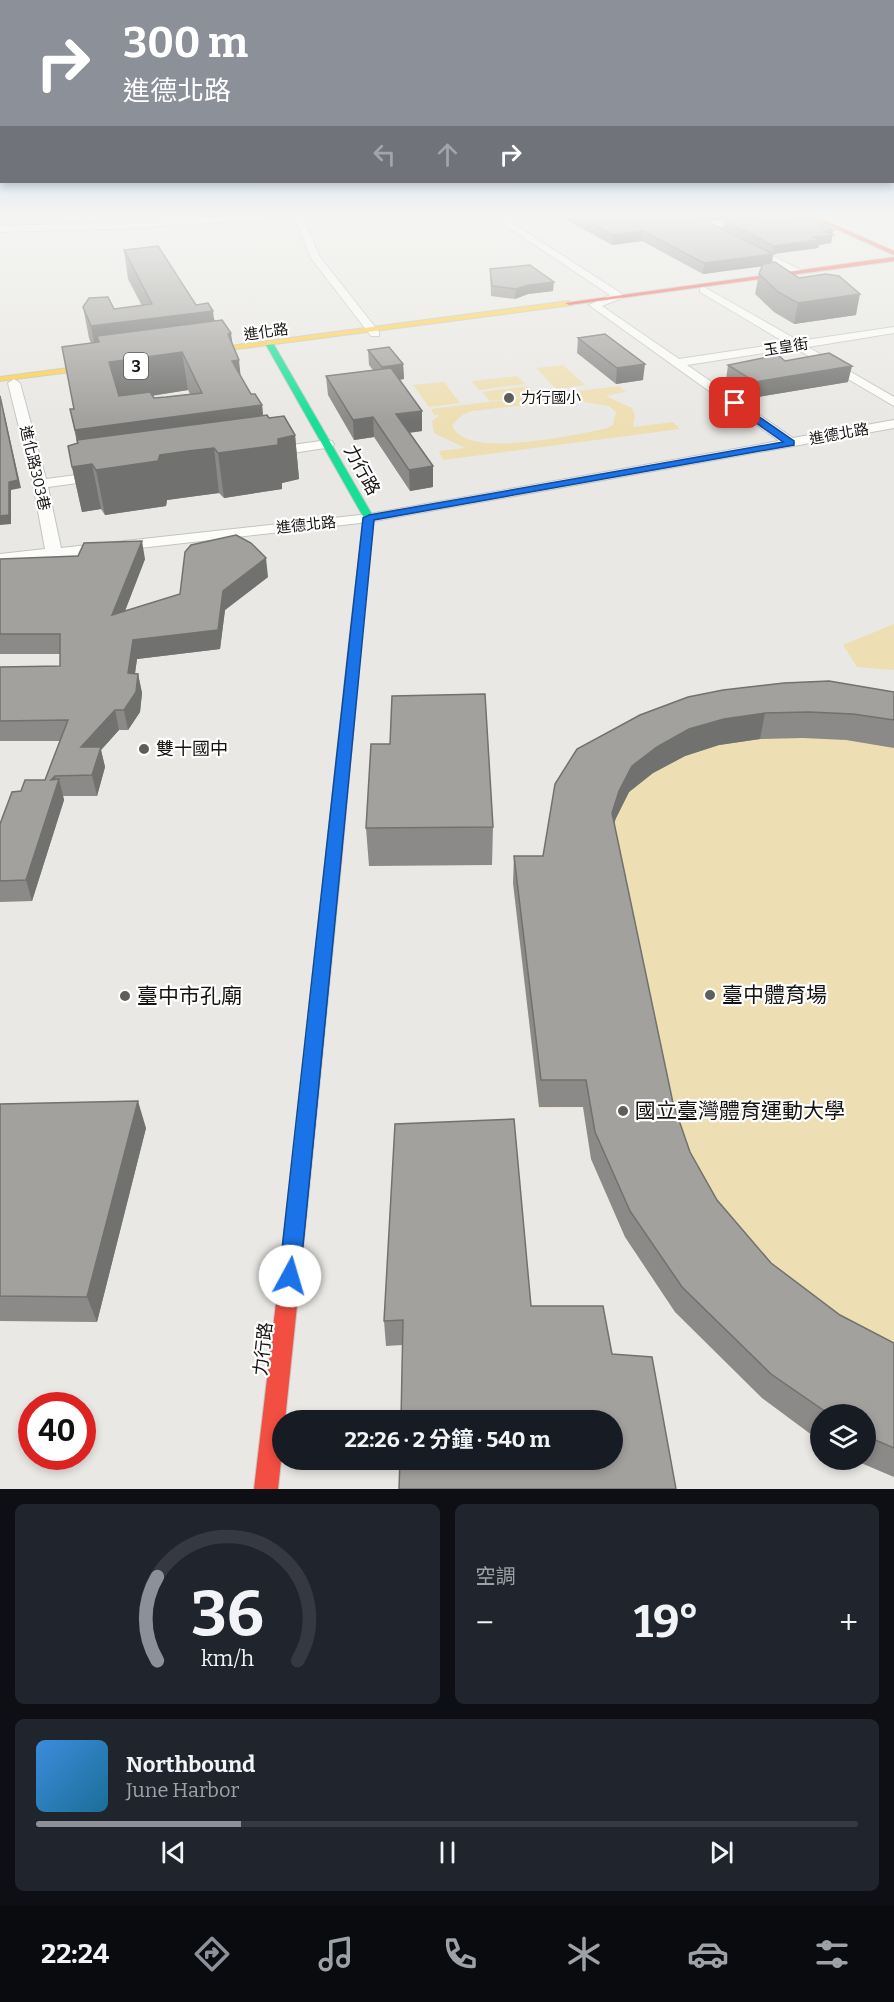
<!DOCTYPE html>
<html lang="zh-TW">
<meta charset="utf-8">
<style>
:root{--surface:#171b24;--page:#20242c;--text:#f1f3f6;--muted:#9ea1a6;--line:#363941;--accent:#8c9099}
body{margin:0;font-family:Bitter,"Noto Sans TC",serif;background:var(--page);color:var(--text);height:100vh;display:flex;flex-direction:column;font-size:22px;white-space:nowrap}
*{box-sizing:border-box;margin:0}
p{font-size:20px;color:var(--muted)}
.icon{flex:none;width:33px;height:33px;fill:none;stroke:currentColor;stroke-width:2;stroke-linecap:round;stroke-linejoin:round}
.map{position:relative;height:1489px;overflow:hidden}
.side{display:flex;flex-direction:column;gap:15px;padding:15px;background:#0d0f14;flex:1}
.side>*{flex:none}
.guide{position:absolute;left:0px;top:0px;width:894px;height:183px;box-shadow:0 3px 9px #0003;background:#8c9099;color:#fff;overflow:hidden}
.fabs{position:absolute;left:810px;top:1404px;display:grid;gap:12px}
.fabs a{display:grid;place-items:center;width:66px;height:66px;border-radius:50%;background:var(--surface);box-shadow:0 3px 9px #0003;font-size:30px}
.speed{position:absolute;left:18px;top:1392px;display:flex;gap:12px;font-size:30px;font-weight:700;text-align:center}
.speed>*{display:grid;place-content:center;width:78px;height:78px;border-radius:50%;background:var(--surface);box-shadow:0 3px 9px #0003;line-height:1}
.speed .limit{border:9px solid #d22;background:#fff;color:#111}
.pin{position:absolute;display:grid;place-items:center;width:51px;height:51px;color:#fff;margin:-26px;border-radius:12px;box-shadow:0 3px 9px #0006}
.me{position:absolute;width:66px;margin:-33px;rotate:6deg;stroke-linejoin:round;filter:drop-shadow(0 0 4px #0008)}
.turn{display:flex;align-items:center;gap:21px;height:126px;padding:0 24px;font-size:27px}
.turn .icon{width:78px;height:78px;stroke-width:2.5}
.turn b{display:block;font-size:42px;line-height:51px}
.lanes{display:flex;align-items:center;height:57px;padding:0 24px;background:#0003;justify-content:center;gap:30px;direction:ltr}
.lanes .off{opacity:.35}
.big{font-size:45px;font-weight:700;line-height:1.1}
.side .card{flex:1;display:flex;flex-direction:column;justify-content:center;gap:9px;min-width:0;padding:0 21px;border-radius:9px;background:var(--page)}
.side .dial{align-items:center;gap:0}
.dial svg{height:156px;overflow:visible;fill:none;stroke:var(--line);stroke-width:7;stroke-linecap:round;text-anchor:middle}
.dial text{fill:var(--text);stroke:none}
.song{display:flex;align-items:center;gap:18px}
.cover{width:72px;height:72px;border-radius:9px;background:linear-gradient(135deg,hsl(210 70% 55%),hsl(200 70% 35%))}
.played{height:6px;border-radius:3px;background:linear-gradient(90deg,var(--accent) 25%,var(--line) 25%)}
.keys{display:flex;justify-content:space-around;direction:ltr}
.heat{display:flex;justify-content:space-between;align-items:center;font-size:33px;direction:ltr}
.side .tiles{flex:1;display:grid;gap:15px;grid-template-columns:1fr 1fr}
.card:last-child{grid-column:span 2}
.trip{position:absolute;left:272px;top:1410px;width:351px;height:60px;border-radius:30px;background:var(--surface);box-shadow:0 3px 9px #0003;font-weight:700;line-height:60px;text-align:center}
.tab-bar{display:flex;height:96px;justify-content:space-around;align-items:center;background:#090b0e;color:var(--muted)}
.tab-bar .icon{width:42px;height:42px}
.tab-bar .active{color:var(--accent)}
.tab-bar b{font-size:27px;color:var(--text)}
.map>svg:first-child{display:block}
.green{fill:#eedeb3;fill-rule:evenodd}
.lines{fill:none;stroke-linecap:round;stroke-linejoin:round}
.street-casing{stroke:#c5c4c1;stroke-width:2}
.fast-casing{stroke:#c5c4c1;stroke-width:2}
.slow-casing{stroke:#c5c4c1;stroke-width:2}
.jam-casing{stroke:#c5c4c1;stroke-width:2}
.street{fill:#fcfcfb;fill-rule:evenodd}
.fast{fill:#16e098;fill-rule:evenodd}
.slow{fill:#ffcf43;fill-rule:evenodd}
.jam{fill:#f24e42;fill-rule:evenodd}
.wall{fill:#8b8a88;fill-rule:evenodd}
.shaded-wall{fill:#71716f}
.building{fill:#a2a19e;stroke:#71716f;stroke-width:1.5;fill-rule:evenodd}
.route{fill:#1a73e8;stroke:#114b97;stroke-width:1.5}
.poi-dot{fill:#605e5c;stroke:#fff;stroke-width:2}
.labels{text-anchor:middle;stroke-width:4.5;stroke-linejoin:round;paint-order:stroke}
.far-street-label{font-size:15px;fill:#161412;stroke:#fff}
.far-poi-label{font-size:15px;fill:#161412;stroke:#fff;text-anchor:start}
.shield{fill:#fff;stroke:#5c5a59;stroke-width:1.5}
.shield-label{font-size:16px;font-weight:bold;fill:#161412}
.street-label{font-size:18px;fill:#161412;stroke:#fff}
.poi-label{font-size:18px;fill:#161412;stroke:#fff;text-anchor:start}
.near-poi-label{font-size:21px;fill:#161412;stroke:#fff;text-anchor:start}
</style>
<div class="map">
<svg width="894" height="1489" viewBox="0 0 894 1489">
<rect width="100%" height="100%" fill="#e9e8e4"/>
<path class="green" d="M563 365 585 385 556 389 536 368Z
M517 376 525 384 479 390 472 381Z
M444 382 460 403 429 407 413 385Z
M528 386 537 395 490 401 482 392Z
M619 386 626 392 606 396 632 408 635 416 633 427 673 422 680 429 443 460 439 451 465 448 434 433 432 421 440 415H434L431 409ZM572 400 609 406 616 412 613 425 605 429C575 434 464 461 452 425L462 415 472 411Z
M894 624V670L857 667 843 645Z
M894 719V1477L854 1460H866V1414H820V1441L762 1398 675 1312 625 1237 591 1159 583 1107 539 1108 513 883H541L604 759Z"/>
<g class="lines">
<defs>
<path id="street" d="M281 213 294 215 290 218 108 229 0 232V226L108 223Z
M303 213H332L328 216 307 217Z
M487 213H497L622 294V298L602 306 679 359 786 343 700 292V288L704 287 799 341 894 327V333L808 347 894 397V406L795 348 687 365 793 438 894 420V428L369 522 0 564V554L45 549 33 484 8 383 14 379 20 383 46 479 100 472 107 476 100 480 48 487 61 548 369 514 779 441 589 305 610 295Z
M295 215H301L320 257 379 332V336H371L311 258 294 217Z
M748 217 751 218V222L705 229 701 226 705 223Z
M750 245 801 270 803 272 795 274 747 250V246Z
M327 440 332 441 334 444 332 447 272 456 265 452 272 448Z"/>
<path id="fast" d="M266 341 273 343 374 518 361 626H353L351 624 364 518 265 343Z
M333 860 338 861 341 865 307 1210 304 1217 297 1219 290 1217 287 1210 325 865 328 861Z"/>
<path id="slow" d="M569 301 573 303 572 305 192 355 188 353 192 351Z
M106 363H109V367L0 381V377Z"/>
<path id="jam" d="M800 213H808L894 251V255Z
M894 257V261L569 305 565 303Z
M357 620 363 624 341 865 338 869H328L325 865 351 624Z
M297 1201 304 1203 307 1210 285 1420H282V1451L278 1489H254L287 1210 290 1203Z"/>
</defs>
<use href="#street" class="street-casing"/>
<use href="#fast" class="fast-casing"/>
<use href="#slow" class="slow-casing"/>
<use href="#jam" class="jam-casing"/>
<use href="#street" class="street"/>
<use href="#fast" class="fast"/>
<use href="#slow" class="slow"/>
<use href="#jam" class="jam"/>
</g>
<path class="wall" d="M563 213H690L772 253 723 228 724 220 833 230 831 243 819 245 818 248 773 254 772 262 856 315 794 324 774 312 755 294 759 274 762 266 703 274 642 241 612 245 563 218Z
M691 213H768V214L706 221Z
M124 250 196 305 215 320 233 347 240 375 251 394 262 405 263 416 269 418 295 435 299 479 282 483V489L224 498 219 493 195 496 167 500 166 506 105 515 101 509 82 512 72 467 77 443 70 409H74L91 343 89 338 83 307 114 309 142 306 128 279ZM188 390 190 394 166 397 154 398 152 396Z
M490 269 553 291 528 294 515 299 491 296Z
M578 338 643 380 616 384 577 353Z
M368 350 403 364 404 379 399 380 422 431 409 433 433 466V487L410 491 374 437 354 440 328 395 326 376 373 370 369 365Z
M785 361 848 382 752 398 726 380 728 365Z
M0 559H145L125 611 268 577 225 610 220 649 137 659 135 674H138L142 693 140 712 128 730H119L101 750 105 767 97 796H63L64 800 32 901 0 902V824L21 791 45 780 60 741H0V667L60 666V654H0Z
M894 692V748L846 740 803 738 760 739 719 745 685 756 653 773 629 792 614 822 673 1103 690 1152 717 1200 771 1263 840 1315 894 1343V1477L854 1460H866V1414H820V1441L762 1398 675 1312 625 1237 591 1159 583 1107H539L513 883 514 856H543L640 715Z
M493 827 492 865 369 866 366 828Z
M0 1104 146 1128 97 1322 0 1321Z
M531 1306 612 1354 402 1345 386 1346 384 1321Z"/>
<path class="shaded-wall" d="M707 213H768V214L706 221Z
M833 230 831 243 819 245 818 248 773 254 774 246 814 237 824 231Z
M643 231 642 241 612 245 613 235Z
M773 254 772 265 703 274 704 263Z
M554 282 553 291 528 294 515 299 516 289 529 285Z
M860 294 856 315 794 324 798 303Z
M213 311 217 342 97 336 101 357 97 358 91 326Z
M231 333 235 361 239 360 243 399 232 371 228 334Z
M182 352 188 390 116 401 109 362Z
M403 364 404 379 383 382 382 367Z
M645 364 643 380 616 384 617 368Z
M852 366 848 382 752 398 755 382Z
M0 395 21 488 11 490V524L0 525Z
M262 405 266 446 214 448 219 493 167 500 166 506 105 515 96 470 92 464 101 509 82 512 72 467 82 466 75 430Z
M422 411V431L396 434V414Z
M373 417 374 437 354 440 353 420Z
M295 435 299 479 282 483V489L224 498 218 453Z
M433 466V487L410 491 409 470Z
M142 541 145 559 116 634 112 615Z
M266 558 268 577 225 610 220 649 137 659 132 693 128 673 133 640 223 591Z
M138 674 142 693 140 712 128 730 124 710Z
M115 710 119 730 101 750 105 767 97 796 92 775 81 747Z
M765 713 760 739 719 745 685 756 653 773 629 792 616 818 609 840 612 813 619 791 632 766 657 747 689 729 724 719Z
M55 776 57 784 59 779 64 800 32 901 26 880 51 780Z
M138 1101 146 1128 97 1322 87 1297Z"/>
<path class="building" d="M571 213H690L773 254 704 263 643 231 613 235Z
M786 213 795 217 803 216 833 230 824 231 833 235 814 237 820 240 774 246 724 220Z
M158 246 196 305 208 303 213 311 91 326 83 307 89 298 108 297 114 309 152 304 124 250Z
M775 262 799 278 826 274 839 276 860 294 798 303 778 292 759 274 763 264Z
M530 265 554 282 529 285 516 289 492 286 490 269Z
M222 320 231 333 228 334 239 360 232 361 251 394H255L262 405 75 430 70 409H74L62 347 99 342 97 336ZM182 352 202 393 166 397 154 398 150 392 119 396 109 362Z
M605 334 645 364 617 368 578 338Z
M389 347 403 364 382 367 368 350Z
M829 353 852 366 755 382 728 365 778 355 785 361Z
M391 368 422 411 396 414 433 466 409 470 373 417 353 420 326 376Z
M0 396 18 480 9 482V515L0 516Z
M267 415 269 418 284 416 295 435 278 439V445L218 453 214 448 188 451 160 455 158 461 96 470 92 464 72 467 68 446 78 443 77 440Z
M236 535 251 543 266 558 223 591 218 630 133 640 128 673 138 674 136 692 124 710H115L81 747H101L92 775 55 776 51 780 59 779 26 880 0 881V824L12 792 21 791 25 780H45L68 720 0 721V667L60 666V634H0V559L78 556 84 543 142 541 112 615 180 594 185 552 191 545Z
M829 681 894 692V720L853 714 809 712 765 713 724 719 689 729 657 747 632 766 619 791 612 813 673 1103 690 1152 717 1200 771 1263 840 1315 894 1343V1448L866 1436V1414H829L771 1374 682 1287 630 1211 595 1132 586 1080H541L514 856H543L555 784 577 749 640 715 688 697 723 690 784 683Z
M485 694 493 827 366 828 371 744H390L392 696Z
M138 1101 87 1297 0 1296V1104Z
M514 1119 531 1306H603L612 1354 652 1357 676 1489H399L400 1460H612V1420H401L403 1320 384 1321 395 1124Z"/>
<linearGradient id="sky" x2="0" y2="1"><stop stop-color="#80b9e9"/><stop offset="0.51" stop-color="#f5f5f3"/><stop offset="1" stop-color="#f5f5f3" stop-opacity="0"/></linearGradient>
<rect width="894" height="421" fill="url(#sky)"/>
<path class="route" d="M735 400 794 441V445L374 520C348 772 327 1024 300 1276L297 1283 290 1286 282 1283 279 1276C309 1023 334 770 363 518L369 515 783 442 731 405 730 403Z"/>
<g class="poi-dot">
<circle cx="509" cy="398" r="6"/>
<circle cx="144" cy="749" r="6"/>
<circle cx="710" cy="995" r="6"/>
<circle cx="125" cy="996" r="6"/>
<circle cx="623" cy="1111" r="6"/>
</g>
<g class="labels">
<g class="far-street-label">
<text transform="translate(266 332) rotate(-8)" y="5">進化路</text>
<text transform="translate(786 347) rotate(-9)" y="5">玉皇街</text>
<text transform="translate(839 434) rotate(-10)" y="5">進德北路</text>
<text transform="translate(35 468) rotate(77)" y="5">進化路303巷</text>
<text transform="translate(306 525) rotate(-6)" y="5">進德北路</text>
</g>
<g class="far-poi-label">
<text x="521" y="403">力行國小</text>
</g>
<rect class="shield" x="124" y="353" width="24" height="26" rx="4.5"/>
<g class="shield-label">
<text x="136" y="372">3</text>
</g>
<g class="street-label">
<text transform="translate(362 470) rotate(61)" y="6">力行路</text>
<text transform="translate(263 1349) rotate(-84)" y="6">力行路</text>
</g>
<g class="poi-label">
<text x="156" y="755">雙十國中</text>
</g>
<g class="near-poi-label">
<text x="722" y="1002">臺中體育場</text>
<text x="137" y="1003">臺中市孔廟</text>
<text x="635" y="1118">國立臺灣體育運動大學</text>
</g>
</g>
</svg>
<div class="fabs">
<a><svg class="icon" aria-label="layers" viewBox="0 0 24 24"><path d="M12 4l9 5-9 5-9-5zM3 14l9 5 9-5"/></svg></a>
</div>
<div class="speed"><div class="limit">40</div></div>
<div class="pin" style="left:735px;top:403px;background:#d93025"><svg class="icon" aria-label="arrive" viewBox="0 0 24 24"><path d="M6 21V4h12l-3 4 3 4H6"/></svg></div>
<svg class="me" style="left:290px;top:1276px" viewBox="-20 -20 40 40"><circle r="19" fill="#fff"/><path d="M0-13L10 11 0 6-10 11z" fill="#1a73e8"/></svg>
<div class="trip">22:26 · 2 分鐘 · 540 m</div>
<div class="guide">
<div class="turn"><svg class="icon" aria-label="right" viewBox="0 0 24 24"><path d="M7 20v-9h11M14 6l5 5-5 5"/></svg><div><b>300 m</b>進德北路</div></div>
<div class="lanes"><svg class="icon off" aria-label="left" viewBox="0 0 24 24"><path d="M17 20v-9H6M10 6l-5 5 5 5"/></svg><svg class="icon off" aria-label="ahead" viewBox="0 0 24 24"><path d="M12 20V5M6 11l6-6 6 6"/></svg><svg class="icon" aria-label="right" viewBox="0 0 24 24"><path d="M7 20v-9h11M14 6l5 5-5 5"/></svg></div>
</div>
</div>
<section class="side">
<div class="tiles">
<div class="card dial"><svg viewBox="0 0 100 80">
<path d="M14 69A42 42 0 1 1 86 69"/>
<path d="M14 69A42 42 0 0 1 14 26" stroke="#8c9099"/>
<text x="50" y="56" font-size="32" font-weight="700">36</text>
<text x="50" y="72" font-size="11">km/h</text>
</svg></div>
<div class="card"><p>空調</p>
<div class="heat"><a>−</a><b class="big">19°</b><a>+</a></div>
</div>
<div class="card">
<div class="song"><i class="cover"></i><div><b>Northbound</b><p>June Harbor</p></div></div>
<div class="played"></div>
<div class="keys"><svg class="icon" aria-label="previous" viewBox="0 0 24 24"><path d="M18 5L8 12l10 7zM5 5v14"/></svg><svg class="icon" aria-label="pause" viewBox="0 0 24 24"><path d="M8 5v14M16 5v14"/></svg><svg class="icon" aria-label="next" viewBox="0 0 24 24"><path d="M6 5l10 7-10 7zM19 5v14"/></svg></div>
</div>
</div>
</section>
<nav class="tab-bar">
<b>22:24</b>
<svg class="icon active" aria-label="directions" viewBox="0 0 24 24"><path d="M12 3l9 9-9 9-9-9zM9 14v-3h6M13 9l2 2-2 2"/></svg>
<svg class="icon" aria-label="music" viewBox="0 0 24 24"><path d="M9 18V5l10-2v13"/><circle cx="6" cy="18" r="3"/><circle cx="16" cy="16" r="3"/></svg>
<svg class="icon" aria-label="phone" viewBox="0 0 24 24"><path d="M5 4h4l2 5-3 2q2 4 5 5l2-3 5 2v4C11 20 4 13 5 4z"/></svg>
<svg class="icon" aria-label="climate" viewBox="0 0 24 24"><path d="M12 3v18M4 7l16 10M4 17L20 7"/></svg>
<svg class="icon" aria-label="car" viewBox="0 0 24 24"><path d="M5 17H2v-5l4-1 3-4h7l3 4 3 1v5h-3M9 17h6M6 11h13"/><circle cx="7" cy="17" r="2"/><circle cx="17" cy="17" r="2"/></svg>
<svg class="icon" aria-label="filters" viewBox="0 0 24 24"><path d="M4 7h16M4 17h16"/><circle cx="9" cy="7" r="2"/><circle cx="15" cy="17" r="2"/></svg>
</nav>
